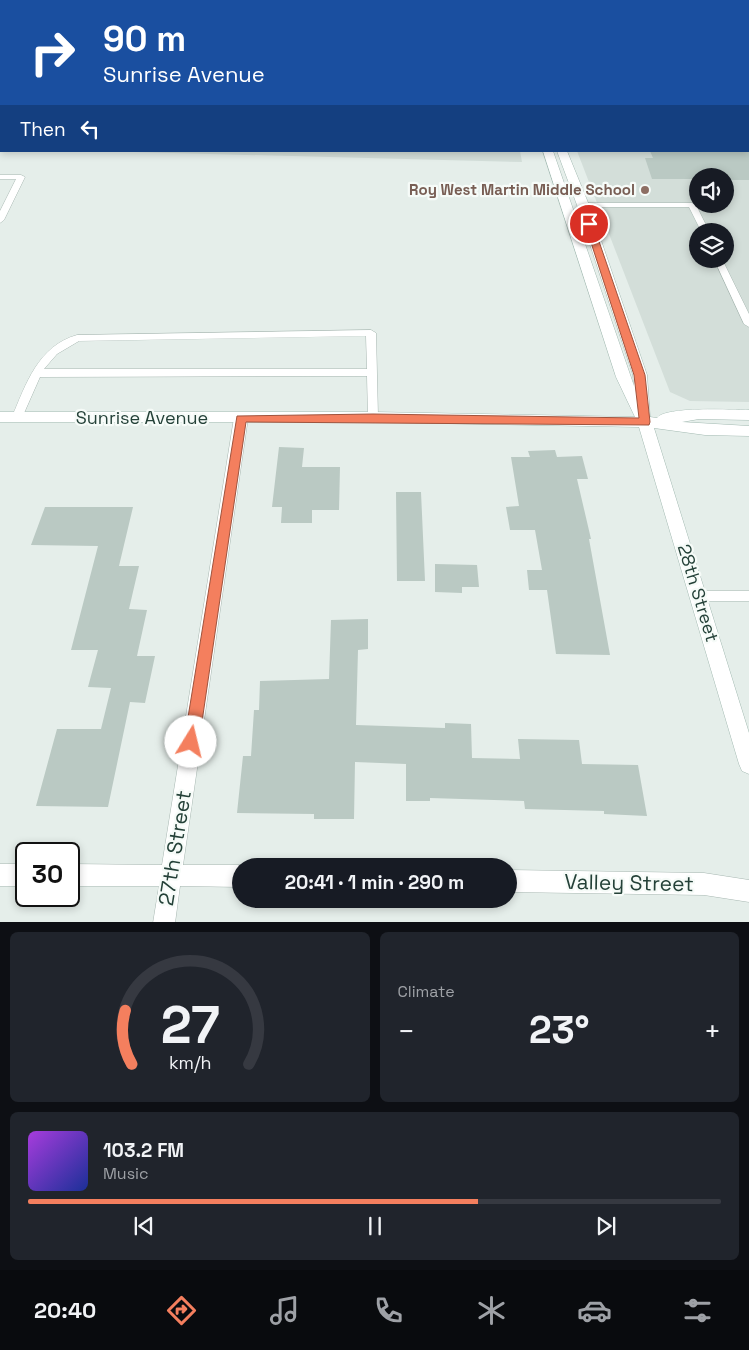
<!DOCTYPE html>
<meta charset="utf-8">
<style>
:root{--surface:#171b24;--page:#20242c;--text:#f1f3f6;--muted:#9ea1a6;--line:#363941;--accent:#f47f5e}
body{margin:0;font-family:"Space Grotesk",sans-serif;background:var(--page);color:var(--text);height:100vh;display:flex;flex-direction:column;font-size:19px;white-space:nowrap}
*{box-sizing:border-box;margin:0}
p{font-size:16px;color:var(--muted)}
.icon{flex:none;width:28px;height:28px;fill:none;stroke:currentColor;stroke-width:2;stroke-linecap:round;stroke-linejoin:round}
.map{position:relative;height:922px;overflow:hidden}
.drawer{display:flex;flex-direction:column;gap:10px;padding:10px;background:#0d0f14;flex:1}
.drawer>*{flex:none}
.hud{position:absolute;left:0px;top:0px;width:750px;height:152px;box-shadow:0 2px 8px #0003;background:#1a4fa0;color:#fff;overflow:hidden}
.buttons{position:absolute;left:689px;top:168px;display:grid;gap:10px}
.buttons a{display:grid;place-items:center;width:45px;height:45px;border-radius:50%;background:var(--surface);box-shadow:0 2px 8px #0003;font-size:25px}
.speed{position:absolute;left:15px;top:842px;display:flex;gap:10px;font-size:25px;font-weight:700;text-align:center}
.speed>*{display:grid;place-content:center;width:65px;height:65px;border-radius:50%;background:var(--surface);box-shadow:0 2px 8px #0003;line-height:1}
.speed .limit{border:2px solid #111;border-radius:8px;background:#fff;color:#111}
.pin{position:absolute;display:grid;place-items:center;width:42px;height:42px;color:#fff;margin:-21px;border:2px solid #fff;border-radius:50%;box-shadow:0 1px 5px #0007}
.me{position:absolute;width:55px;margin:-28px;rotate:9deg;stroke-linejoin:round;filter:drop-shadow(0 0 4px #0008)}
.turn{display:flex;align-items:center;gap:18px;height:105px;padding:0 20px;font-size:22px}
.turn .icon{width:65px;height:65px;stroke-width:2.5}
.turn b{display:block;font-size:35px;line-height:42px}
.then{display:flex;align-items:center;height:48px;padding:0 20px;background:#0003;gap:10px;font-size:19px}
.big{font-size:38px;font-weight:600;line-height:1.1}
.drawer .card{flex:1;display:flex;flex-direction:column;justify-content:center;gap:8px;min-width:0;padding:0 18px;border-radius:8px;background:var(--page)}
.drawer .dial{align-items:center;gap:0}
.dial svg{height:130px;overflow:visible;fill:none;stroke:var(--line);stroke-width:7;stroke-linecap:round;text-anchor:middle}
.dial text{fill:var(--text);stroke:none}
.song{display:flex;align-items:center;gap:15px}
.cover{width:60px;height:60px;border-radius:8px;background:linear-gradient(135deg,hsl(280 70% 55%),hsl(230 70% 35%))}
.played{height:5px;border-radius:2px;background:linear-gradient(90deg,var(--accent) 65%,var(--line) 65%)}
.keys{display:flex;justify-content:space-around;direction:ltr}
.heat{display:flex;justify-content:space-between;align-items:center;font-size:28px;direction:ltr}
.drawer .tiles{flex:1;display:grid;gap:10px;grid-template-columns:1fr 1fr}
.card:last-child{grid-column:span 2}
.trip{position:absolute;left:232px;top:858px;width:285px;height:50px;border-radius:25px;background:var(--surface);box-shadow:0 2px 8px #0003;font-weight:600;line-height:50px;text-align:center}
.dock{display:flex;height:80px;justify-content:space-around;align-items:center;background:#090b0e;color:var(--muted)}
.dock .icon{width:35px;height:35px}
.dock .current{color:var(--accent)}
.dock b{font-size:22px;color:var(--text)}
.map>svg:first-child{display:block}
.built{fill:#d3ded9;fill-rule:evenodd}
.green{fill:#bee0c6}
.building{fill:#bac9c3}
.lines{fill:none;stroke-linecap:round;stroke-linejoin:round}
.lane-casing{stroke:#a7b7b1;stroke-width:1}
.street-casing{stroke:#a7b7b1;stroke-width:1}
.secondary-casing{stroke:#a3bab2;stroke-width:1}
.lane{fill:#fff;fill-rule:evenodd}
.street{fill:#fff;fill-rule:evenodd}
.secondary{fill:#fff;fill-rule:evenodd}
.route{fill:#f47f5e;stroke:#9f533d}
.education-dot{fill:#8d6e63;stroke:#f6fbf8;stroke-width:2}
.labels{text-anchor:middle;stroke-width:4.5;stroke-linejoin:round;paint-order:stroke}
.far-education-label{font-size:15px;font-weight:bold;fill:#785e54;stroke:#f6fbf8;text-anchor:end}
.street-label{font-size:18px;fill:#244138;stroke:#f6fbf8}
.near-street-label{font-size:21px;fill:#244138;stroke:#f6fbf8}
</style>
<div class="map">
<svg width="749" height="923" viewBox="0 0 749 923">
<rect width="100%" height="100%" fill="#e5eeea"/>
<path class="built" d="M519 0H749V402L690 401 670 392 577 151H749V1ZM698 176H725V204H698ZM698 231H725V259H698Z
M96 151H520L522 162Z"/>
<path class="green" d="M95 0H475V1H94Z"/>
<path class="building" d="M650 151H749V180H725V176H698V179H652L645 158H653Z
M279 447 304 448 302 467H340L339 510H312V523H281L282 507H272Z
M555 450 557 457 582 456 588 479H577L591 539H589L610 655 556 654 547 590H529L527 570H542L535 530H510L506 507 519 506 511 457H530L528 451Z
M396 492H421L425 581H397Z
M45 507H133L119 566H139L129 609 147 610 137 656H155L145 703 130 702 108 807 36 806 57 729H101L111 688 88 687 98 650H71L98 546 31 545Z
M435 564 477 565 479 587H462V593L435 592Z
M368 619V649L358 650 356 725 445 728V723L471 724 472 758 520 759 518 739 579 740 582 764 638 765 647 816 604 814V811L525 809 524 801 430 798V801H406V764L355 762 354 819H314V814L237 813 243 756H251L254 710H259L260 681 329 679 331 620Z"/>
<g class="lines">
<defs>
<path id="lane" d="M0 175H21L25 177 4 220 0 223V211L16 179H0Z
M580 203H692L696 205 709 231H701L689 207H583L579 205Z
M714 259H722L749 314V327L744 324Z
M371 330 376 333 378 417 373 421 368 417 367 376 40 377 21 420H13L12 417C26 384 38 346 77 335ZM366 336 367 369H44L57 354 79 341Z
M699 591H749V601H699L694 600 693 596 694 592Z"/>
<path id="street" d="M32 0H69L68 1Z
M241 413 248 418 183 865H241L243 866H241V887L180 886 175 923H153L159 886H69V864L162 865 234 418Z
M0 864H26V886H0Z
M509 870 704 873 749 880V902L704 895 509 892Z"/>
<path id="secondary" d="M501 0H509L510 1H502Z
M543 151H553L634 386 633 375 577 205 557 151H567L589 205 647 375 650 417 657 418C665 406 733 410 749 410V420L699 419 682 422 749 426V436L705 435 654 428 749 733V774L742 771 739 764 639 427 373 422H0V412H373L635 417 616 377Z"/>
</defs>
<use href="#lane" class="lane-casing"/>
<use href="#street" class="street-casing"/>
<use href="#secondary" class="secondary-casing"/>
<use href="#lane" class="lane"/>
<use href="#street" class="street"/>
<use href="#secondary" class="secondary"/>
</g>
<path class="route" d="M586 222 593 224 645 375 650 422 649 425 246 422 199 742 196 747 191 749 186 747 184 742 237 416 373 414 639 418 634 375 585 224Z"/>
<circle class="education-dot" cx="645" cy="190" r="5"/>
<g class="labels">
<g class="far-education-label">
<text x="635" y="195">Roy West Martin Middle School</text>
</g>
<g class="street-label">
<text x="142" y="424">Sunrise Avenue</text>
<text transform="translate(698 593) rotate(73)" y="6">28th Street</text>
</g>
<g class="near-street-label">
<text transform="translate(175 848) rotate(-81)" y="7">27th Street</text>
<text transform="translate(629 883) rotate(1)" y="7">Valley Street</text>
</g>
</g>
</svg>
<div class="buttons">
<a><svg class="icon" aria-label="sound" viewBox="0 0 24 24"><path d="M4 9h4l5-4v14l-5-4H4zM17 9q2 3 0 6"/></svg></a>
<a><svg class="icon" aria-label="layers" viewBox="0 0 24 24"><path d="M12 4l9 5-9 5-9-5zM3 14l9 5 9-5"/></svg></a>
</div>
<div class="speed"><div class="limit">30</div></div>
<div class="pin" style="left:589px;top:224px;background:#d93025"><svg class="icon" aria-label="arrive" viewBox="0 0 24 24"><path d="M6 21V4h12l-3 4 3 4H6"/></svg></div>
<svg class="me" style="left:191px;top:742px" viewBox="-20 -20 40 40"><circle r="19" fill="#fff"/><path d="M0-13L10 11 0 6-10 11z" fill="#f47f5e"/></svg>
<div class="trip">20:41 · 1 min · 290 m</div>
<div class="hud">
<div class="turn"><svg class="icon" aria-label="right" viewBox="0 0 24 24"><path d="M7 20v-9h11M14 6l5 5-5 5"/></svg><div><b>90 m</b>Sunrise Avenue</div></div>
<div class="then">Then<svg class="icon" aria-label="left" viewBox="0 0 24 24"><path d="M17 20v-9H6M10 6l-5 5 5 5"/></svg></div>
</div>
</div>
<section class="drawer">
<div class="tiles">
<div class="card dial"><svg viewBox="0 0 100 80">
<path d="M14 69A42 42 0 1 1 86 69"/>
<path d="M14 69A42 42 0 0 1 10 36" stroke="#f47f5e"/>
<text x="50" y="56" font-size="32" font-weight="700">27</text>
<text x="50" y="72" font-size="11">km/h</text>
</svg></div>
<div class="card"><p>Climate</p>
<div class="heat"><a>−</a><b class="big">23°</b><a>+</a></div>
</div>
<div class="card">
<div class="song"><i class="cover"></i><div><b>103.2 FM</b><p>Music</p></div></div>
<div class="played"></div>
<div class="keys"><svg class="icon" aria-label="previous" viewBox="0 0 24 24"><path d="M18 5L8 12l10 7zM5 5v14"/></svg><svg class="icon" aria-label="pause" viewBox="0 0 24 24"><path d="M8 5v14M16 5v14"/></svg><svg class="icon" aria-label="next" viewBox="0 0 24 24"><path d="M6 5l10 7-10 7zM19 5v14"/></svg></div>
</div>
</div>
</section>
<nav class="dock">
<b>20:40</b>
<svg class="icon current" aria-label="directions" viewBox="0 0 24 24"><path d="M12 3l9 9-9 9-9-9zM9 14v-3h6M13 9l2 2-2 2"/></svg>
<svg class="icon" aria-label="music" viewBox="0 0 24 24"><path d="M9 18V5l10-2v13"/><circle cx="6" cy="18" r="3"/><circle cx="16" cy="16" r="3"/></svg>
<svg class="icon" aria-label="phone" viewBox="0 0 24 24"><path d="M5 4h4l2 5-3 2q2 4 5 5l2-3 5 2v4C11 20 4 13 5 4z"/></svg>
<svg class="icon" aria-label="climate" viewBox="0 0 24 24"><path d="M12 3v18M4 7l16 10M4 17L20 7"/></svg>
<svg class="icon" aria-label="car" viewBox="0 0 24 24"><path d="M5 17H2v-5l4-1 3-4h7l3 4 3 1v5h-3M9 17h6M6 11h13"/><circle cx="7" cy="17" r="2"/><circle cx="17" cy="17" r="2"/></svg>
<svg class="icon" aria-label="filters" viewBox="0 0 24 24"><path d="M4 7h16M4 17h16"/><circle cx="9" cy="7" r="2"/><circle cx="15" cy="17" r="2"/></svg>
</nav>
